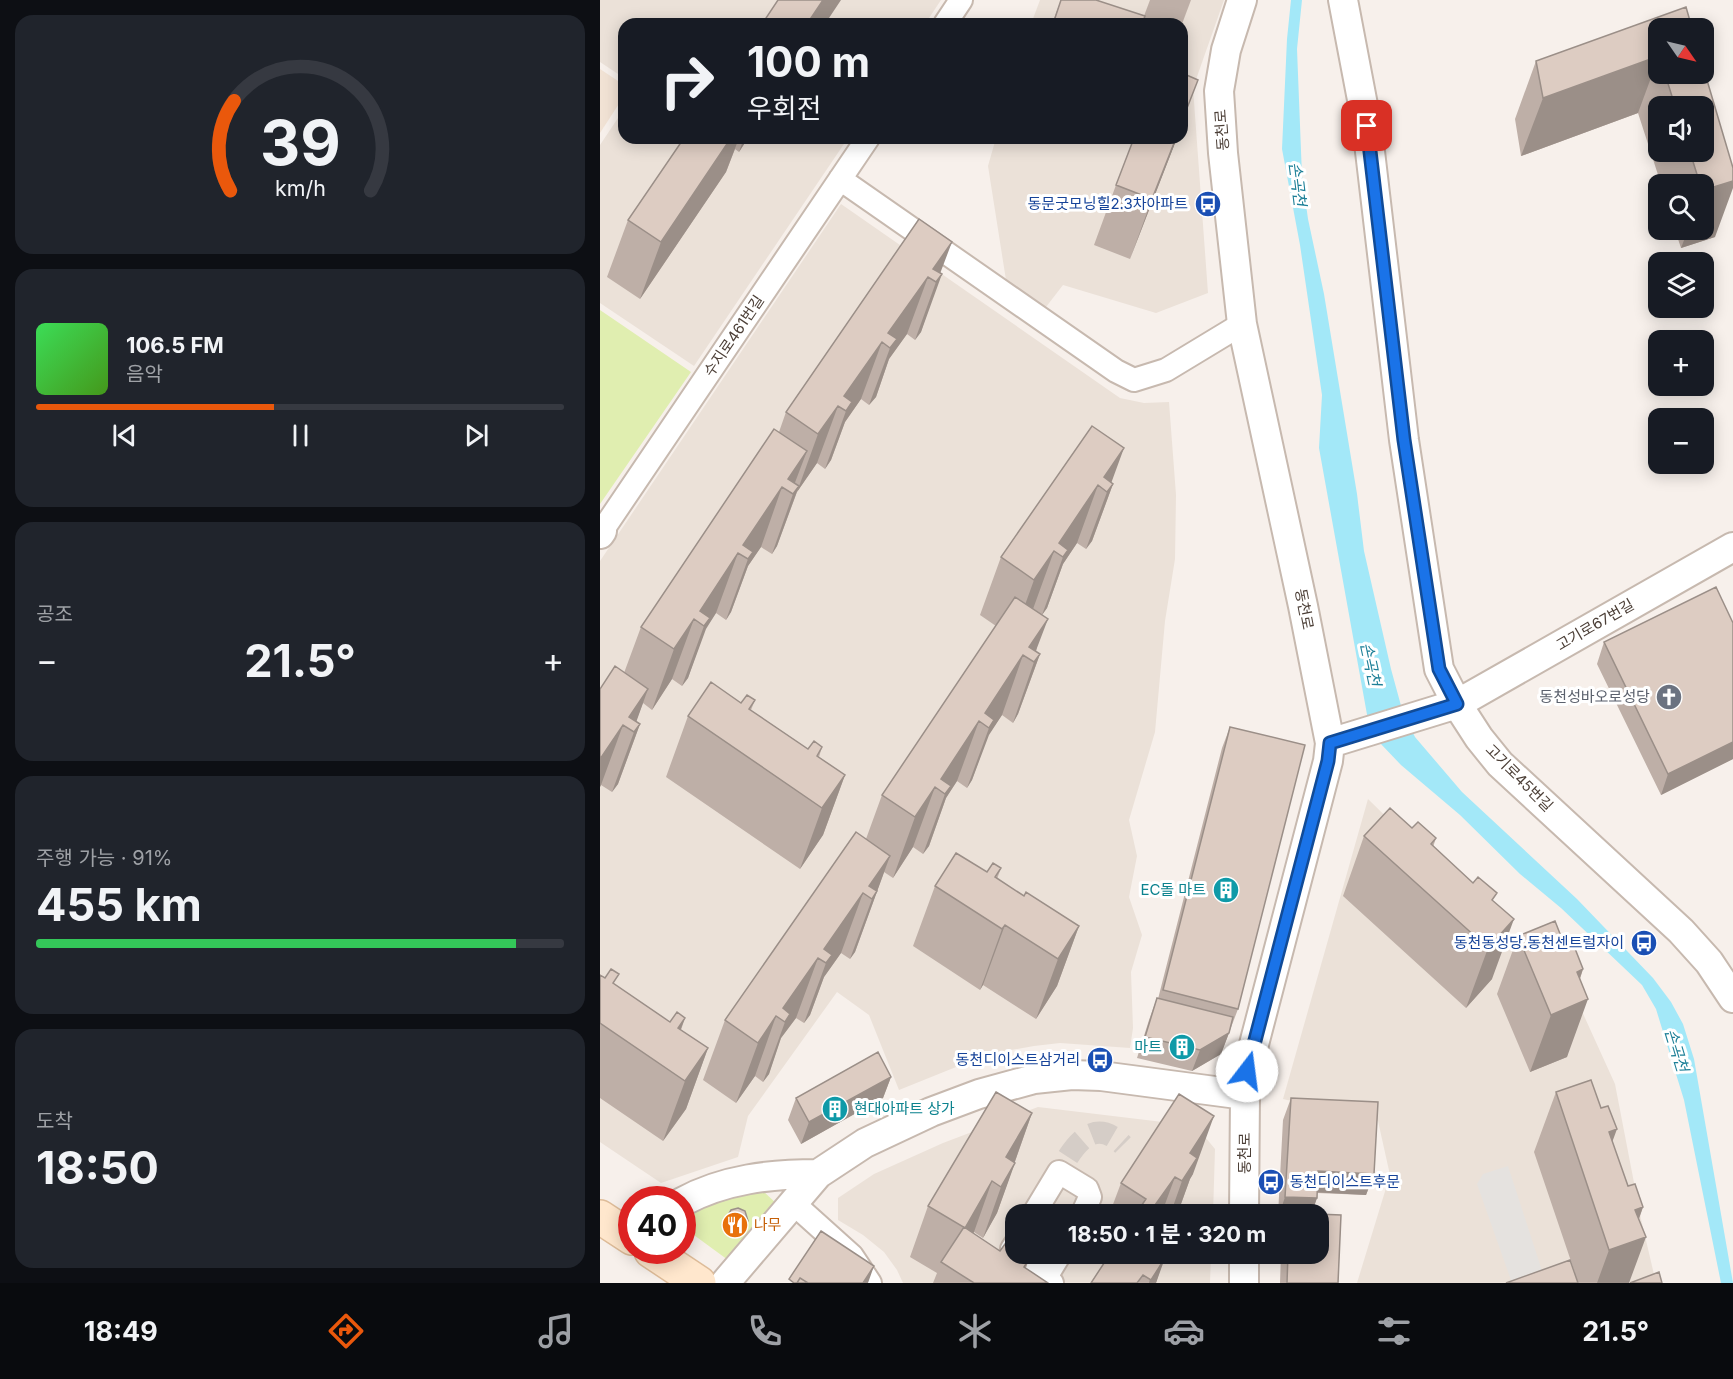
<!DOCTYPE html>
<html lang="ko">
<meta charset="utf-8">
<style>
:root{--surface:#171b24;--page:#20242c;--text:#f1f3f6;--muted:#9ea1a6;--line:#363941;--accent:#ea580c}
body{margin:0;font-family:Inter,"Noto Sans KR",sans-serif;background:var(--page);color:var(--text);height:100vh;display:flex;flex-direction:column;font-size:22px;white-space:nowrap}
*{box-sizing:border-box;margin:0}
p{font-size:20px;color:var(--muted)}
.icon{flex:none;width:33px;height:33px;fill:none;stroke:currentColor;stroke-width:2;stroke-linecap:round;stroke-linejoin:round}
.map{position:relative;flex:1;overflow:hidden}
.drawer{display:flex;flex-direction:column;gap:15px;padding:15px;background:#0d0f14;width:600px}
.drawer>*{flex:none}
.hud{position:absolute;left:18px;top:18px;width:570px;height:126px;border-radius:18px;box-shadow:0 3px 15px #0003;background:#171b24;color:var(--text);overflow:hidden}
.needle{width:39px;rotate:124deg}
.buttons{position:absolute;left:1048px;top:18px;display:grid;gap:12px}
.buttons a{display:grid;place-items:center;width:66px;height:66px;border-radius:12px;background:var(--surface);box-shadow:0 3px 15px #0003;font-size:30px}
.speed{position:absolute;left:18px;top:1186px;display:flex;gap:12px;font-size:30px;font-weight:700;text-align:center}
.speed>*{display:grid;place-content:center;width:78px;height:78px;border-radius:50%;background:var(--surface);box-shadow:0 3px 15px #0003;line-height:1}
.speed .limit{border:9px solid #d22;background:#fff;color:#111}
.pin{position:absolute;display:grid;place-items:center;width:51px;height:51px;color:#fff;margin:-26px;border-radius:12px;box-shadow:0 3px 9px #0006}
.me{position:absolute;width:66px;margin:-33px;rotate:15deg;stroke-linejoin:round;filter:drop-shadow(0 0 4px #0008)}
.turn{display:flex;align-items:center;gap:21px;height:126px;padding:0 30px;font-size:27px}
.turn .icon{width:78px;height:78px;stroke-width:2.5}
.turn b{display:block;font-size:42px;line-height:51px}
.big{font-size:45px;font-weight:700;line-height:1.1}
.drawer .card{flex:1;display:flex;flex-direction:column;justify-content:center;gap:9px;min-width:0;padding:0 21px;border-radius:18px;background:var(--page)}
.drawer .dial{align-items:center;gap:0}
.dial svg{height:156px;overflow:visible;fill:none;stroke:var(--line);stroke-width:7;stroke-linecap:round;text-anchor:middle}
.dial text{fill:var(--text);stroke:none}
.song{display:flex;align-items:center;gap:18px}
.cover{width:72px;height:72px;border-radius:9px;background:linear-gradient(135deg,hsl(130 70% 55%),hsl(100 70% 35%))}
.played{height:6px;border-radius:3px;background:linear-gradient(90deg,var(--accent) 45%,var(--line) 45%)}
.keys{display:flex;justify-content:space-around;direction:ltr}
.heat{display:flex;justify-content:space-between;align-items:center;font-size:33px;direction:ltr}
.charge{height:9px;border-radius:4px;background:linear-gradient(90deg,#34c759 91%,var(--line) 0)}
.trip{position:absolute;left:405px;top:1204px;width:324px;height:60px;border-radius:18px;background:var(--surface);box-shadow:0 3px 15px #0003;font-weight:700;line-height:60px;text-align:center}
.tab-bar{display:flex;height:96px;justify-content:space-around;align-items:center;background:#090b0e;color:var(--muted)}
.tab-bar .icon{width:42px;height:42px}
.tab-bar .current{color:var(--accent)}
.tab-bar b{font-size:27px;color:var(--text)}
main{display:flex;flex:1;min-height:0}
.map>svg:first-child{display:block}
.residential{fill:#ebe1d8}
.education{fill:#f1e2d4}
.green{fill:#e0eeb0}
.parking{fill:#e5e2df}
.water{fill:#a3e8f8}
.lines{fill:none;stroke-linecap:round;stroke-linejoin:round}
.minor-tunnel{stroke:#d5cdc7;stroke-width:22;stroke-dasharray:22 11;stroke-linecap:butt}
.minor-casing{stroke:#c7b9af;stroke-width:26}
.tertiary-casing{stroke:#c7b9af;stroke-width:32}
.secondary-casing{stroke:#debc99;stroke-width:36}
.minor{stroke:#fff;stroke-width:22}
.tertiary{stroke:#fff;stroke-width:28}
.secondary{stroke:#ffe7cd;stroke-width:33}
.wall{fill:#beafa7;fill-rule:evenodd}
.shaded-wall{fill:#9b8f88}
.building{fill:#ddccc2;stroke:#9b8f88;stroke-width:1.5}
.route-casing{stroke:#114b97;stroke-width:15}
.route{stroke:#1a73e8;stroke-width:10}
.labels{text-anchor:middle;stroke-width:6;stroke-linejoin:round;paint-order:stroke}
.street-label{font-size:15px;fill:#4c3f37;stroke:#fff}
.transit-label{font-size:15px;fill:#164399;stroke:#fff;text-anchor:end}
.worship-label{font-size:15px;fill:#5b616d;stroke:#fff;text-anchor:end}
.culture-label{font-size:15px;fill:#0d838f;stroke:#fff;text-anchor:end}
.food-label{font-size:15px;fill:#c56008;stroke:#fff;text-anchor:start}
.water-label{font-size:16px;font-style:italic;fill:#1e8098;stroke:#fff}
</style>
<main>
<section class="drawer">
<div class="card dial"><svg viewBox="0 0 100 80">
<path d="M14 69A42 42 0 1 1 86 69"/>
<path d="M14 69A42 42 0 0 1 16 23" stroke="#ea580c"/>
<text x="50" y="56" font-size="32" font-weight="700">39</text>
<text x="50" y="72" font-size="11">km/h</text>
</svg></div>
<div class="card">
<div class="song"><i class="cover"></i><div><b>106.5 FM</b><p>음악</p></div></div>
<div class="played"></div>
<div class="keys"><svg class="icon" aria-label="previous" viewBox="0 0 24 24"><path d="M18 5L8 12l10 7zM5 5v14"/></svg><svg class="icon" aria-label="pause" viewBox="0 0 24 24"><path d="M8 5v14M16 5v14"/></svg><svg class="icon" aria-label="next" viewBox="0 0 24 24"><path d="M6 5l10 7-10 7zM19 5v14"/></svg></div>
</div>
<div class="card"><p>공조</p>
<div class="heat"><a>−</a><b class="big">21.5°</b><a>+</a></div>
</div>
<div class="card"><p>주행 가능 · 91%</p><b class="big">455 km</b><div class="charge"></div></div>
<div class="card"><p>도착</p><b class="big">18:50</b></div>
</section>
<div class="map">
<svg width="1133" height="1283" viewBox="0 0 1133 1283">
<rect width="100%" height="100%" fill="#f7f0eb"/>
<path class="residential" d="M0 0H341L325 24H24V78L0 62Z
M440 0H624L593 88 608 293 556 313 463 285 446 307 406 280 388 166 396 138H582V24H431Z
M24 109V138H248L94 366 0 303V145Z
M241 204 520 398 544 403 569 402 576 495 575 559 565 621 555 732 529 820 537 856 529 897 542 935 531 972 533 1028 530 1048 460 1043 434 1046 411 1050 361 1065 299 1090 269 1015 237 992 148 1116 138 1157 61 1183 0 1142V561Z
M768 799 980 1007 1015 1084 1041 1219 1056 1283H757L790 1175 778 1121 683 1099Z
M438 1107 596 1126 615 1149 613 1215H416V1254H611L610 1283H303L297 1270 284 1252 263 1235 238 1220V1198L274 1174 343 1143Z"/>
<path class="education" d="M0 69 24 85V96L0 133Z"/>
<path class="green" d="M0 310 91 372 0 504Z
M163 1191 178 1205 128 1260 83 1227V1218L102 1205Z"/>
<path class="parking" d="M908 1166 946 1283H912L877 1184 883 1174Z"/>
<path class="water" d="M691 0H702L697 49 702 176 708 219 724 294 757 494 764 551 791 669 803 713 815 737 862 792 977 899 1053 978 1071 1002 1083 1024 1094 1059 1133 1283H1121L1084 1100 1056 1009 1042 985 961 908 920 874 860 815 801 765 780 743 768 720 719 448 722 395 700 245 682 149 687 39Z"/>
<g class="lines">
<path class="minor-tunnel" d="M468 1157C483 1134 500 1122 523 1145"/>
<defs>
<path id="minor" d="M345 24 361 0
M240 179 516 371 534 380 566 370 642 324
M2 531 268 138
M193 1203 252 1256 270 1283
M433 1215 459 1172 487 1189 490 1197 482 1215
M416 1243 412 1249 417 1259 452 1283
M446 1277 460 1254"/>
<path id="tertiary" d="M642 0 626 50 619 91 623 153 642 324 703 606 730 743 728 761 647 1071 645 1095 644 1215
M743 0 767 126 804 440 839 669 857 704 879 738 900 764 1081 931 1109 962 1133 998
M0 530 2 531 0 534
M730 743 857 704 1133 547
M82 1202C124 1179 171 1174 218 1174
M644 1254V1283
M125 1283 218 1174 265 1143 331 1112 379 1094 434 1079 472 1075 501 1076 645 1095"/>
<path id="secondary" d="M0 1217 32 1238
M51 1251 99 1283"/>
</defs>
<use href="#minor" class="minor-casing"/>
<use href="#tertiary" class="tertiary-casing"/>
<use href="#secondary" class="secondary-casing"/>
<use href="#minor" class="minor"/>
<use href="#tertiary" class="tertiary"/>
<use href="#secondary" class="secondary"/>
</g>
<path class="wall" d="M461 0 544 16 550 0H591L582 24H452Z
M1059 28V74H1104L1115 237 1081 248 1075 230H1104V184H1061L1038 113 921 156 915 119 936 61ZM1059 106H1104V152H1059Z
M84 138H148L139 152 135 149 126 172 40 299 7 277 28 220Z
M577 138 530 259 494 245 516 185Z
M319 219 340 274 321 332 315 340 307 334 289 359 276 397 269 405 261 399 245 422 231 460 225 469 217 463 197 492 177 546 172 554 161 547 148 566 131 612 126 620 116 613 105 629 88 678 82 686 72 679 52 710 43 703 36 721 40 724 18 784 12 792 1 785 0 787V689L24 673 41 627 179 432 186 412Z
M492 426 511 483 513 484 492 541 486 549 477 543 463 564 447 608 442 615 436 652 440 654 418 714 413 723 402 715 388 735 372 780 367 788 357 781 346 798 329 846 323 854 313 847 293 878 284 872 255 952 250 959 241 953 224 977 210 1015 204 1023 196 1018 181 1038 169 1074 163 1082 155 1076 136 1103 103 1080 125 1020 266 839 282 795 396 626 380 615 401 557Z
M1133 623V759L1061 795 997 664 1004 642Z
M155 700 151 710 208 749 222 747 219 757 245 775 223 835 200 869 66 777 88 716Z
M630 727 638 1009 621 1054 592 1071 537 1058 549 1020 557 998 558 999 622 748Z
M812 828 836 838 833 847 894 902 892 979 866 1008 743 896 764 836Z
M401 868 397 879 424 896 479 926 457 986 436 1019 383 985 380 990 313 946 335 886Z
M918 936 966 949 983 969 980 979 967 1057 930 1072 897 994Z
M0 975 70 1022 85 1018 81 1030 108 1048 86 1109 63 1141 0 1098Z
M291 1077 283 1098 201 1144 188 1120 196 1098Z
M956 1092 1012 1142 1028 1186 1043 1207 1039 1219 1029 1283H906L975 1273 934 1152Z
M691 1098 778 1102 774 1174 766 1195 717 1193V1198L711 1214 741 1215 738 1283H680L681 1254H718V1215H678L683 1120Z
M432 1113 397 1213 383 1238 374 1232 373 1233 400 1251 429 1259 426 1268 448 1283H333L337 1273 310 1257 328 1206Z
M593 1174 590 1179 577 1215H509L521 1183Z
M126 1219 146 1226 142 1233 136 1236 129 1234 124 1224Z
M510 1254H565L556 1283H491Z"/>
<path class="shaded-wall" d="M223 0H241L225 24H207Z
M1059 56 1038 113 921 156 943 98Z
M131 138H139L126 172 40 299 61 242Z
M144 138H148L139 152Z
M576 138H577L530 259 552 199Z
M1133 181V188L1115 237 1081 248 1088 230H1104V190Z
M352 242 338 279 342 274 321 332 315 340 336 282 333 269Z
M328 277 307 334 289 359 276 397 269 405 290 348 288 333Z
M282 342 261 399 245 422 231 460 225 469 246 411 244 396Z
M238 406 217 463 197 492 218 434Z
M524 448 509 489 513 484 492 541 486 549 507 492 504 477Z
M207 451 191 493 188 479Z
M498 485 477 543 463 564 447 608 442 615 463 557 459 543Z
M199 486 177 546 172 554 193 494Z
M182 487 161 547 148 566 131 612 126 620 148 559 143 545Z
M454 551 433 609 413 638 434 580Z
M138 553 116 613 106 629 88 678 82 686 104 626 100 611Z
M94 619 72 679 52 710 74 649Z
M448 619 432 661 429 647Z
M440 654 418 714 413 723 434 662Z
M423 655 402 715 389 735 372 780 367 788 389 728 385 713Z
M48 689 33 731 29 717Z
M379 721 357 781 346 798 329 846 323 854 345 794 341 779Z
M40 724 18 784 12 792 34 732Z
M23 725 1 785 0 787V759Z
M1133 742V759L1061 795 1068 774Z
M245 775 223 835 200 869 222 808Z
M335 787 313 847 293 878 315 817Z
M290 856 255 952 250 959 272 899 269 886Z
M263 893 241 953 224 977 210 1015 204 1023 226 963 224 949Z
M914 919 892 979 866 1008 888 948Z
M405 925 383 985 380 990 402 929Z
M479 926 457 986 436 1019 458 959Z
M218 958 196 1018 181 1038 169 1074 163 1082 185 1022 183 1008Z
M983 969 970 1007 988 999 967 1057 930 1072 951 1015 977 972Z
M176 1016 155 1076 136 1103 158 1043Z
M85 1018 66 1068 78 1028Z
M629 1033 621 1054 592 1071 600 1050Z
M108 1048 86 1109 63 1141 85 1081Z
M291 1077 283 1098 201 1144 209 1122Z
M432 1113 414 1164 406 1157Z
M614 1116 593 1174 590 1179 577 1215H570L582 1181 590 1153Z
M1017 1129 995 1189 1009 1132Z
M415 1163 397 1213 383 1238 401 1187Z
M718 1171 774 1174 766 1195 711 1192Z
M575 1177 561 1215 555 1205Z
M392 1181 374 1232 352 1269 365 1228Z
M685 1197 717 1198 711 1215 690 1213 689 1215H679Z
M1043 1207 1030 1243 1046 1237 1029 1283H997L1009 1250 1035 1210Z
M148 1221 142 1233 136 1236 138 1230Z
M556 1254H565L563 1261 565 1258 556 1283H549Z
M274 1266 268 1283H263Z"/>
<path class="building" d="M178 0H223L207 24H162Z
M461 0H496L545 16 542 24H453Z
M1086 7 1092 28H1059V56L943 98 936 61Z
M1104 70 1133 168V181L1104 190V184H1100L1090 152H1104V106H1075L1065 74H1104Z
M582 73 598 80 582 121Z
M84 138H131L61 242 28 220Z
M534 138H576L552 199 516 185Z
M319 219 352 242 333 269 342 274 336 282 328 277 288 333 297 339 290 348 282 342 244 396 252 402 246 411 238 406 218 434 186 412Z
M492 426 524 448 504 477 513 484 507 492 498 485 459 543 468 550 463 557 454 551 434 580 401 557Z
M174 429 207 451 188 479 199 486 193 494 182 487 143 545 153 552 148 559 138 553 100 611 110 618 104 626 94 619 74 649 41 627Z
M1116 587 1133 623V742L1068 774 1004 642Z
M415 597 448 619 429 647 440 654 434 662 423 655 385 713 394 720 389 728 379 721 341 779 351 786 345 794 335 787 315 817 282 795Z
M15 666 48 689 29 717 40 724 34 732 23 725 0 759V689Z
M111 682 141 703 147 695 155 700 149 709 208 749 214 741 222 747 217 756 245 775 222 808 88 716Z
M630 727 705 745 638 1009 563 990Z
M790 808 812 828 818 822 836 838 831 844 873 883 878 877 897 893 892 900 914 919 888 948 764 836Z
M256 832 290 856 269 886 277 891 272 899 263 893 224 949 232 955 226 963 218 958 183 1008 190 1014 185 1022 176 1016 158 1043 125 1020Z
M356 853 387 872 393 863 401 868 395 877 424 896 426 892 479 926 458 959 405 925 402 929 335 886Z
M955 921 966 949 974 946 983 969 977 972 988 999 951 1015 918 936Z
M11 969 19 974 13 983 70 1022 77 1012 85 1018 78 1028 108 1048 85 1081 0 1023V975L5 978Z
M557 998 633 1017 629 1033 600 1050 545 1037Z
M278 1052 291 1077 209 1122 196 1098Z
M991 1080 1001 1108 1008 1106 1017 1129 1009 1132 1028 1186 1035 1184 1043 1207 1035 1210 1046 1237 1009 1250 956 1092Z
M396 1092 432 1113 406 1157 415 1163 401 1187 392 1181 365 1228 328 1206Z
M579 1094 614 1116 590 1153 597 1158 582 1181 575 1177 555 1205 571 1215H535L546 1199 521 1183Z
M691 1098 778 1102 774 1174 718 1171 717 1198 685 1197Z
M138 1208 145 1211 148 1221 144 1227 138 1230 131 1228 126 1219 131 1210Z
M690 1213 741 1215 738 1283H687L688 1254H718V1215H690Z
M364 1227 400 1251 405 1244 416 1251V1254H421L429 1259 424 1267 448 1283H374L341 1262Z
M221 1231 274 1266 263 1283H208L200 1278 197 1283H194L189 1279Z
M510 1254H558L565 1258 551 1280 543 1275 537 1283H491Z
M970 1260 978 1283H906Z
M1059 1272 1062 1283H1030Z
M200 1278 208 1283H197Z"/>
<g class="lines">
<defs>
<path id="route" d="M647 1071 728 761 730 743 857 704 839 669 804 440 767 126"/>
</defs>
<use href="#route" class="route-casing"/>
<use href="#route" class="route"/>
</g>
<defs>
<symbol id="bus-disc" viewBox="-11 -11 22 22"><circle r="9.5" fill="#1a4fb4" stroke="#fff"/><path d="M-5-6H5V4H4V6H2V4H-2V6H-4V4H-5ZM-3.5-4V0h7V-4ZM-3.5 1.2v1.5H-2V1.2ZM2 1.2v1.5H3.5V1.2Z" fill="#fff"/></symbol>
<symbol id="church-disc" viewBox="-11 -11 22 22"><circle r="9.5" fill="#6b7280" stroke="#fff"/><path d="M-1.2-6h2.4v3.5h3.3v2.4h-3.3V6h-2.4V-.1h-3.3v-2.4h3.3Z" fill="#fff"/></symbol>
<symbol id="building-disc" viewBox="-11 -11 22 22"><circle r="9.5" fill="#0f9aa8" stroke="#fff"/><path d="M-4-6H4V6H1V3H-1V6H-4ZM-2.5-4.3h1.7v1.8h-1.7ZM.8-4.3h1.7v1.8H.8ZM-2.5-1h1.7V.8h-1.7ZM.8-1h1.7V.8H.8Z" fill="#fff"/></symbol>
<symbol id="restaurant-disc" viewBox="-11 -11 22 22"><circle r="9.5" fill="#e8710a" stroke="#fff"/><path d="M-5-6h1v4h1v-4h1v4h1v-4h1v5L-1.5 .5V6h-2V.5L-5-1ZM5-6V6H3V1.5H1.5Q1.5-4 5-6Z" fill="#fff"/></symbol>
</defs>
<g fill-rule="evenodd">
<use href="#bus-disc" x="593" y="189" width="30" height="30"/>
<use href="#church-disc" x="1054" y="682" width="30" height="30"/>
<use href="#building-disc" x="611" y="875" width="30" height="30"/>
<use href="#bus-disc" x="1029" y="928" width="30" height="30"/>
<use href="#building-disc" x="567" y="1032" width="30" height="30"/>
<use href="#bus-disc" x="485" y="1045" width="30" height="30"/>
<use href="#building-disc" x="220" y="1094" width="30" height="30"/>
<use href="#bus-disc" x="656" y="1167" width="30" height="30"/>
<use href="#restaurant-disc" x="120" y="1210" width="30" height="30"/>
</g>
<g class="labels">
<g class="street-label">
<text transform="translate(622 130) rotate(-94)" y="5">동천로</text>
<text transform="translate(134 336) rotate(-56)" y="5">수지로461번길</text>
<text transform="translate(704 609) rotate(79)" y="5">동천로</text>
<text transform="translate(995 625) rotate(-30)" y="5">고기로67번길</text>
<text transform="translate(919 778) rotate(45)" y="5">고기로45번길</text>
<text transform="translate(645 1153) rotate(-90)" y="5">동천로</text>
</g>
<g class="transit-label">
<text x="588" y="209">동문굿모닝힐2.3차아파트</text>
<text x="1024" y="948">동천동성당.동천센트럴자이</text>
<text x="480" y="1065">동천디이스트삼거리</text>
<text x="690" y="1187" text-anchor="start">동천디이스트후문</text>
</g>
<g class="worship-label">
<text x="1050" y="702">동천성바오로성당</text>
</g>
<g class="culture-label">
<text x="606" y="895">EC돌 마트</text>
<text x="562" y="1052">마트</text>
<text x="254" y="1114" text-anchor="start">현대아파트 상가</text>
</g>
<g class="food-label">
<text x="154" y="1230">나무</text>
</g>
<g class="water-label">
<text transform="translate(698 184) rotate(83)" y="6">손곡천</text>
<text transform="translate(771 664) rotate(78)" y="6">손곡천</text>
<text transform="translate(1077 1050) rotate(73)" y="6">손곡천</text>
</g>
</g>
</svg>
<div class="buttons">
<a><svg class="needle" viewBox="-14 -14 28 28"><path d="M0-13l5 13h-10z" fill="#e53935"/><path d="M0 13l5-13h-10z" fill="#9ea1a6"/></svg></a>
<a><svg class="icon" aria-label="sound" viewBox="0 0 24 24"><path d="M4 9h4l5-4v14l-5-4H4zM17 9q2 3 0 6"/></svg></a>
<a><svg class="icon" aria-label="search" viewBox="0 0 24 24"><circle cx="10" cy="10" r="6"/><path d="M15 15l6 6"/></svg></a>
<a><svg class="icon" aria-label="layers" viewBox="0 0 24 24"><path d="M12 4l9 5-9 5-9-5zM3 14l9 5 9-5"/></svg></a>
<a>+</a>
<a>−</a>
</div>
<div class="speed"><div class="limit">40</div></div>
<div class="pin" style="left:767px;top:126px;background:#d93025"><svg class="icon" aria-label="arrive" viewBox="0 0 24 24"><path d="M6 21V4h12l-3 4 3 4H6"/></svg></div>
<svg class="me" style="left:647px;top:1071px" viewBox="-20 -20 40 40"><circle r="19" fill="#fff"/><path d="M0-13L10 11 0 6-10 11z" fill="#1a73e8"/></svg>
<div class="trip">18:50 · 1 분 · 320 m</div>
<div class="hud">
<div class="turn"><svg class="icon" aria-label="right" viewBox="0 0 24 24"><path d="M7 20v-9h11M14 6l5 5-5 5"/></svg><div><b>100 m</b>우회전</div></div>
</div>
</div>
</main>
<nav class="tab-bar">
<b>18:49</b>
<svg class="icon current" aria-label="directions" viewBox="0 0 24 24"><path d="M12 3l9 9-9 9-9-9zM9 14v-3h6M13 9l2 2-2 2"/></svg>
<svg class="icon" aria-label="music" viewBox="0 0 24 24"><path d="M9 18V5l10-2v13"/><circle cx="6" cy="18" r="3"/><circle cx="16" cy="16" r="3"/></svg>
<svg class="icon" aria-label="phone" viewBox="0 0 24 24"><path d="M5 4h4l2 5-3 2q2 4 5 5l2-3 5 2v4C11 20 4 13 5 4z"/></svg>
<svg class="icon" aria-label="climate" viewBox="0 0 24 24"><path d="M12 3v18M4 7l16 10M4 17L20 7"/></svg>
<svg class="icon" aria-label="car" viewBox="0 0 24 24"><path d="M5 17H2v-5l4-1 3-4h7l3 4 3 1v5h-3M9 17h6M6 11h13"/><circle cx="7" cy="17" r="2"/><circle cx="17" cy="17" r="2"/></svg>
<svg class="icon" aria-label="filters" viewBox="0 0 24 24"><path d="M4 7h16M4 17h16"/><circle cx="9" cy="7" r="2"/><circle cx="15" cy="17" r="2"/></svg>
<b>21.5°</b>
</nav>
